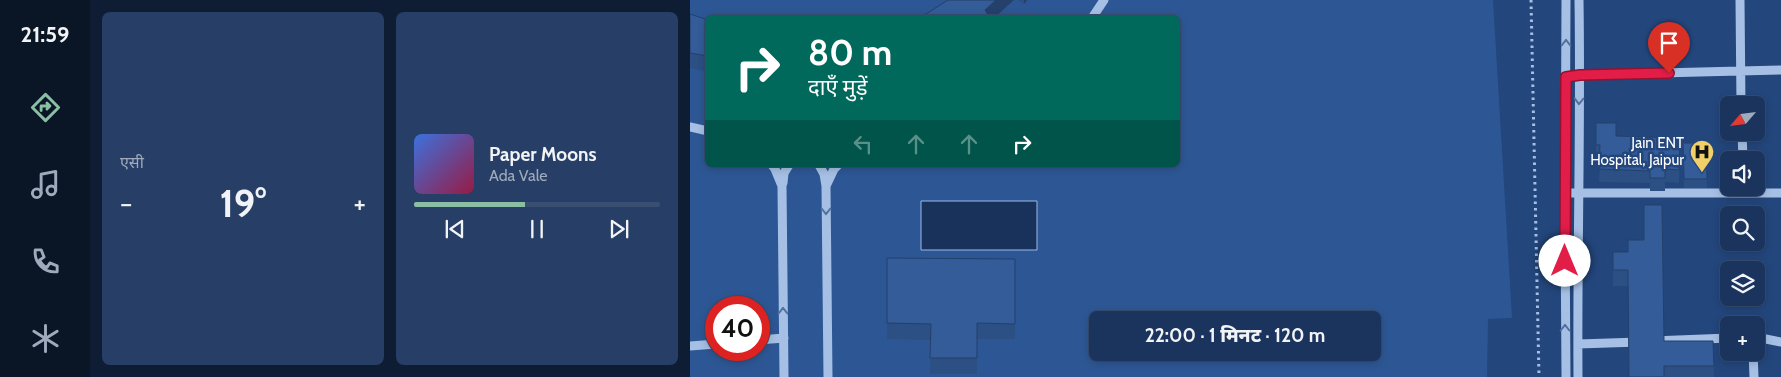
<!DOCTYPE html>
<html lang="hi">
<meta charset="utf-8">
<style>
:root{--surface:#1a345d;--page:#273f66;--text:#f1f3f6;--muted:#9faabc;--line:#384f72;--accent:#8abfa5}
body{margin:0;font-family:Cabin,"Noto Sans Devanagari",sans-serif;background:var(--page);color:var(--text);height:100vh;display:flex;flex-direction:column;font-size:19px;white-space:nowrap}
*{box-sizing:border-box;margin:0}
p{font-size:16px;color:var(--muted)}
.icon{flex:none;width:28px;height:28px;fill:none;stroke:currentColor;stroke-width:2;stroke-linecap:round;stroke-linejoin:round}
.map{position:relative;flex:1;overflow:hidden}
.panel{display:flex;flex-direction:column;gap:12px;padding:12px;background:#0e1d33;width:600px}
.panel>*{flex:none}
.hud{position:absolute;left:15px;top:15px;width:475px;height:152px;border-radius:8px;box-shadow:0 2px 8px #0003,0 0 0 1px var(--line);background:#00695c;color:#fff;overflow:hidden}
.needle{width:32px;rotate:242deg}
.tools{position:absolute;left:1030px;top:96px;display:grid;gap:10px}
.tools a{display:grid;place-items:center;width:45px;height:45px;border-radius:8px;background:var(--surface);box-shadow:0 2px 8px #0003,0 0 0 1px var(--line);font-size:25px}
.speed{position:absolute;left:15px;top:296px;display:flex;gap:10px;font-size:25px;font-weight:700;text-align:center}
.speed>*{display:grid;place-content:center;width:65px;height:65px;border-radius:50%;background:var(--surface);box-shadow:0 2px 8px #0003,0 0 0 1px var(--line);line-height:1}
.speed .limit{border:8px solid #d22;background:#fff;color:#111}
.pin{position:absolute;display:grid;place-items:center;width:42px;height:42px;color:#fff;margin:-51px -21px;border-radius:50% 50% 50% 0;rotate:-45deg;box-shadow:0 0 5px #0007}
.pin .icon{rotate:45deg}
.me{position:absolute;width:55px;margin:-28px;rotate:0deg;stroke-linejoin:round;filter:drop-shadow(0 0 4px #0008)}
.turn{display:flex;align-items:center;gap:18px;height:105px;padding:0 20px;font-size:22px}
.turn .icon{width:65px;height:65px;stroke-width:2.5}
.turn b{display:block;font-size:35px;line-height:42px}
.lanes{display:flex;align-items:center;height:48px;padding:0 20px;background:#0003;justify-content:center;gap:25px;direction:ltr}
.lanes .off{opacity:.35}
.big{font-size:38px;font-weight:800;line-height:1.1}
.panel .widget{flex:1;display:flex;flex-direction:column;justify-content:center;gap:8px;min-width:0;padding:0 18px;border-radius:8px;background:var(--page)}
.song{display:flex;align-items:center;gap:15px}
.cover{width:60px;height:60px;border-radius:8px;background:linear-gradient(135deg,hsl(220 70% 55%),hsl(340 70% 35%))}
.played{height:5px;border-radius:2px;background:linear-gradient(90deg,var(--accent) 45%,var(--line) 45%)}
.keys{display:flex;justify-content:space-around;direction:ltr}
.heat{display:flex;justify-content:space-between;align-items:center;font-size:28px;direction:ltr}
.panel .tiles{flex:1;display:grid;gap:12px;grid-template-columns:repeat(2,1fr)}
.trip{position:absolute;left:399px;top:311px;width:292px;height:50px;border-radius:8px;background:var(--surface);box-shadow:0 2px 8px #0003,0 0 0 1px var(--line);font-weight:800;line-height:50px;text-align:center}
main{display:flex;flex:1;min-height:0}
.dock{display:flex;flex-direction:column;width:90px;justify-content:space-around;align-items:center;background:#0a1525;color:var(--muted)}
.dock .icon{width:35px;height:35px}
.dock .on{color:var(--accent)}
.dock b{font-size:22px;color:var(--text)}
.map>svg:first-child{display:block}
.green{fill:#2d5794;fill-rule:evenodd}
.water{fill:#18325c;stroke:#9abae6}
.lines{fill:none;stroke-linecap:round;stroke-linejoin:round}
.path{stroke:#a6c0e5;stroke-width:3;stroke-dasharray:2.5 4;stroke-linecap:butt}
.minor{stroke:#a6c0e5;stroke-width:9}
.wall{fill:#2c4f84}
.shaded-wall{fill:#24406b}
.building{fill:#335c99;stroke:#24406b}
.oneway{stroke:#5171a1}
.route-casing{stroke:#92132f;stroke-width:12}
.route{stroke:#e11d48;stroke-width:9}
.labels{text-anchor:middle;stroke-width:5;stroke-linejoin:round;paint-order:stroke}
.poi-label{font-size:15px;fill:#fff;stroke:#23467c;text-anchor:end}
</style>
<main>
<nav class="dock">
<b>21:59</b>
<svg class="icon on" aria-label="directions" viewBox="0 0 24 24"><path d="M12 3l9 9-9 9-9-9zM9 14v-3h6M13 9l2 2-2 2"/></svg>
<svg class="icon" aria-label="music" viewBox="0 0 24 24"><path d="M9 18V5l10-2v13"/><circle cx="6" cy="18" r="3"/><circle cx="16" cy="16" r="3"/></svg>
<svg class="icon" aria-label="phone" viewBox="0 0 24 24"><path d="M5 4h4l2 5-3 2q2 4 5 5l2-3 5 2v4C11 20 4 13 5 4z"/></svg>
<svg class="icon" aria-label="climate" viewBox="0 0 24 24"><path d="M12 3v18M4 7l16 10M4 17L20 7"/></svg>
</nav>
<section class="panel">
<div class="tiles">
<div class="widget"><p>एसी</p>
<div class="heat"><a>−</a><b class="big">19°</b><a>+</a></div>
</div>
<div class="widget">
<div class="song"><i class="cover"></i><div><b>Paper Moons</b><p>Ada Vale</p></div></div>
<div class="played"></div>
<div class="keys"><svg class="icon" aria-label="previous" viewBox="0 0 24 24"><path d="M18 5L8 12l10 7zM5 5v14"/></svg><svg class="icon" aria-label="pause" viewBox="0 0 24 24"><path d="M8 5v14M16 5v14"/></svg><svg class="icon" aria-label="next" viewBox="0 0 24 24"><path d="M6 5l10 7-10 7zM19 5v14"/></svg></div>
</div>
</div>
</section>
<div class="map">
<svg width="1091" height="377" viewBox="0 0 1091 377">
<rect width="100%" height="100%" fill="#23467c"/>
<path class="green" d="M0 0H803L822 318 798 319 797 377H0ZM18 18H488V165H18ZM26 308H69V350H26ZM408 320H682V352H408Z"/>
<path class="water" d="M231 201H347V250H231Z"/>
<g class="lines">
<path class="path" d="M841 0 849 377"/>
<path class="minor" d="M1050 0 1051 105
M402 18 414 0
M877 77 890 75 1091 70
M0 127 18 131
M1052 132 1053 160
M82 165 85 169 92 186 94 377
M129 165 134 174 136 186
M93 183 94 173 99 165
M875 193H1091
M1066 337 1091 342
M69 340 94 338
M962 341 1039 338
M888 344 949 342
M0 346 26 344
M1063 352 1064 377
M138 377 136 186 144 169 148 165
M876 377 875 227 876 0
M888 377C887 251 891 126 889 0"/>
</g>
<path class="wall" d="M328 0H337L334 4Z
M0 14 18 20V72L0 68Z
M906 123 926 136 990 138 989 183 975 182V191H960V183L909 182 910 158H906Z
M993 143H1016L1017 188H994Z
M923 252H938L974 341H1023L1024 377H939L938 286H923Z
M197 258 325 259V339H287V374H240L241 340 197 339Z"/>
<path class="shaded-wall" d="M306 0H324L304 18H295V10Z
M334 0H337L334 4Z"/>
<path class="building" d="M258 0H306L295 10 300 18H218L236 14Z
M0 14 18 20V56L0 53Z
M906 123H926V136L990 138 989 170 975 169V178H960V171L909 169 910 145H906Z
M993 143H1016L1017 179H994Z
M954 205H972L974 341H1023L1024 366H974V377H939L938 270H923V252H938V240H954Z
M197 258 325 259V324L287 323V358H240L241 324 197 323Z"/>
<defs><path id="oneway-chevron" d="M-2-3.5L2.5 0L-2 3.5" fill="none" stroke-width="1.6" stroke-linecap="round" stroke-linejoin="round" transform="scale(1.25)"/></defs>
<g class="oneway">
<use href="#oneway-chevron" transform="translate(876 43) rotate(-90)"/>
<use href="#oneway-chevron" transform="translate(889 101) rotate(91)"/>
<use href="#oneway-chevron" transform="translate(136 211) rotate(90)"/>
<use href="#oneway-chevron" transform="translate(93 311) rotate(-90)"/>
<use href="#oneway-chevron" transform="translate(875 328) rotate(-90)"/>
</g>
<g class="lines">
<defs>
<path id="route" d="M875 261 876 77 890 75 979 73"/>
</defs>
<use href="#route" class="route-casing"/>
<use href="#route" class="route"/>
</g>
<defs>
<symbol id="hospital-pin" viewBox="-11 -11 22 30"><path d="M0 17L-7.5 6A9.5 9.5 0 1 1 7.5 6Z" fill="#f1d069" stroke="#23467c"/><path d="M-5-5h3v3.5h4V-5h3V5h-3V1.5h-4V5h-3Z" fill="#111"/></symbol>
</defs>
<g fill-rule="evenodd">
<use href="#hospital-pin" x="998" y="138" width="28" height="38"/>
</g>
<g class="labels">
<g class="poi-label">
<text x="994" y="148">Jain ENT<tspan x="994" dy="17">Hospital, Jaipur</tspan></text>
</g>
</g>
</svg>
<div class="tools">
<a><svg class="needle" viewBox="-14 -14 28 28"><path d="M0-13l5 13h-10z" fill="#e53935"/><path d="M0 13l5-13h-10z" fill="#9faabc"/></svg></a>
<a><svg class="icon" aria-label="sound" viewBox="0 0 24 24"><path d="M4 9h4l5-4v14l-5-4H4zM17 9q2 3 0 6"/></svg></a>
<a><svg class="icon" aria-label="search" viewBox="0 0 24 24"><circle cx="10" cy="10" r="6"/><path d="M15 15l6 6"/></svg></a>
<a><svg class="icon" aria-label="layers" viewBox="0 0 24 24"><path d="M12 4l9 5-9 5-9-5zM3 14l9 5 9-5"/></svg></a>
<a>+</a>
</div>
<div class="speed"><div class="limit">40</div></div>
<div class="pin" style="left:979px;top:73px;background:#d93025"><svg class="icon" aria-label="arrive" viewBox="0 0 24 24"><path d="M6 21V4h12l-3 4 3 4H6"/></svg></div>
<svg class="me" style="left:875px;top:261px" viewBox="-20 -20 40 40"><circle r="19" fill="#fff"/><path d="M0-13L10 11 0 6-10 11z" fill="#e11d48"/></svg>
<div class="trip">22:00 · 1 मिनट · 120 m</div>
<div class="hud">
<div class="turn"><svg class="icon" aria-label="right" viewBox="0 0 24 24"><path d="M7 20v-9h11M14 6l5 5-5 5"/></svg><div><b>80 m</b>दाएँ मुड़ें</div></div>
<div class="lanes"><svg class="icon off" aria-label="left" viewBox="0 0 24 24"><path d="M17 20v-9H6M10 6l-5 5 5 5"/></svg><svg class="icon off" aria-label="ahead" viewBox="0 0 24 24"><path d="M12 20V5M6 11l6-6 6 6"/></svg><svg class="icon off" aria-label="ahead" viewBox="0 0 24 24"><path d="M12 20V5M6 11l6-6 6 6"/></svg><svg class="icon" aria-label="right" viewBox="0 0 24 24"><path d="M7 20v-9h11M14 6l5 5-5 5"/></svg></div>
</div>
</div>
</main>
